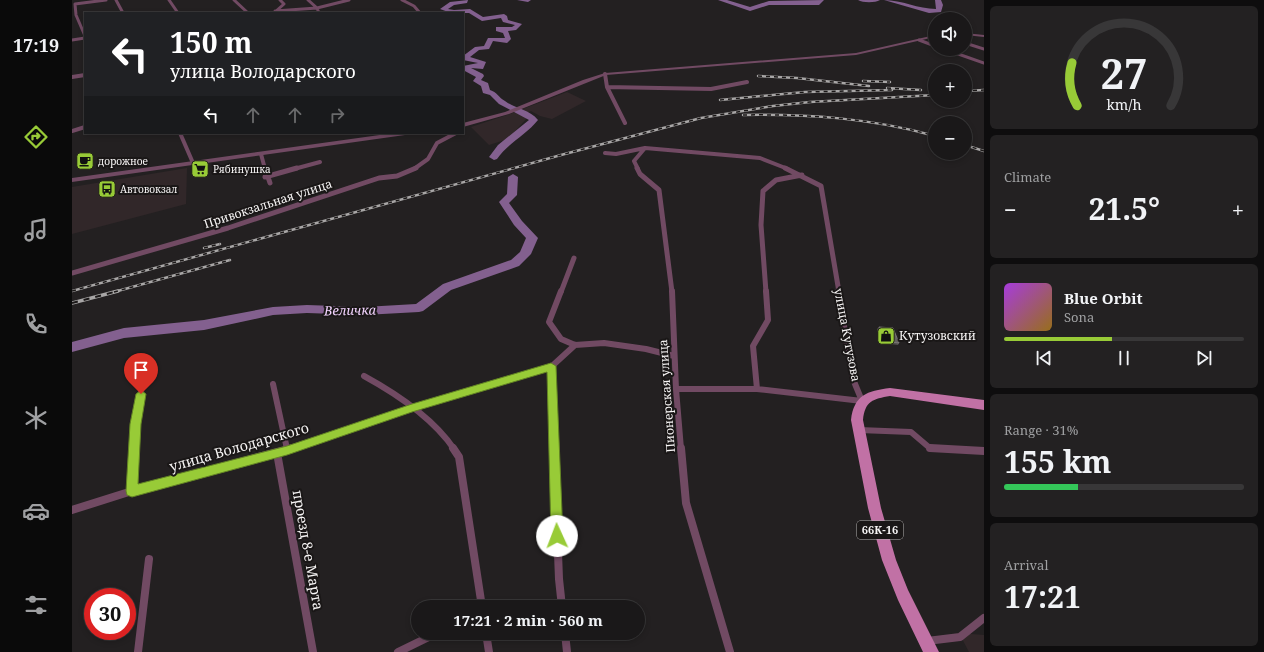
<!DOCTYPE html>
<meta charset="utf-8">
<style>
:root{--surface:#1a1819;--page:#232122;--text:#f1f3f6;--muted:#9fa0a2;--line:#383738;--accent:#98cb37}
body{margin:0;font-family:"Noto Serif",serif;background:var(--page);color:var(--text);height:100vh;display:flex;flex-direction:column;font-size:15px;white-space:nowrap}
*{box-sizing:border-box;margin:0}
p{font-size:13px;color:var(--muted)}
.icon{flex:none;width:22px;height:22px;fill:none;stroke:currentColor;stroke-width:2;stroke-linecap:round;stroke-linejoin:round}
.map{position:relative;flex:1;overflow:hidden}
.side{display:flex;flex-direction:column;gap:6px;padding:6px;background:#0e0d0e;width:280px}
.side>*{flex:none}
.hud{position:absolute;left:12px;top:12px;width:380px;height:122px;border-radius:0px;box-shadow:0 2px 6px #0003,0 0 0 1px var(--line);background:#202124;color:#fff;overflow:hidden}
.buttons{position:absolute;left:856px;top:12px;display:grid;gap:8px}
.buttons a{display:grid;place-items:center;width:44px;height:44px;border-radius:50%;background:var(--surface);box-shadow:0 2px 6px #0003,0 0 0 1px var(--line);font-size:20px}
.speed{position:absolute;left:12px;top:588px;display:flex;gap:8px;font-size:20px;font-weight:700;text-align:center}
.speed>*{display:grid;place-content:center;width:52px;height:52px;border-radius:50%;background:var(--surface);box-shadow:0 2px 6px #0003,0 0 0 1px var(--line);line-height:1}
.speed .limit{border:6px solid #d22;background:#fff;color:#111}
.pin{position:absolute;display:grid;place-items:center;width:34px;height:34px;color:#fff;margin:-41px -17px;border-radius:50% 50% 50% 0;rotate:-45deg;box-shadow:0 0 4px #0007}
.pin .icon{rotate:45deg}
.me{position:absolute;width:44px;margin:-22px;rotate:358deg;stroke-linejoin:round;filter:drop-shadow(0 0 3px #0008)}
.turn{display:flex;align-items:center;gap:14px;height:84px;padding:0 20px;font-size:18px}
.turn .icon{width:52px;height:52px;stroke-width:2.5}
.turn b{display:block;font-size:28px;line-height:34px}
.lanes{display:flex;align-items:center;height:38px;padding:0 20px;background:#0003;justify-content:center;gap:20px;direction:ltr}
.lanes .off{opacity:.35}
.big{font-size:30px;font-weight:700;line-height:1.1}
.side .tile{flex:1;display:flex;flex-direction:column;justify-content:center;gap:6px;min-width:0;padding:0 14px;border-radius:6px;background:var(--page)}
.side .dial{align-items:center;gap:0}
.dial svg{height:104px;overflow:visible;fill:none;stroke:var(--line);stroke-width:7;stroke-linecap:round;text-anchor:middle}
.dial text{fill:var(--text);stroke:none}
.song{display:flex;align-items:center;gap:12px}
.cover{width:48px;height:48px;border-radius:6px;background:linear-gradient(135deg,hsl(280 70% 55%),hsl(40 70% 35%))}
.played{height:4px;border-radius:2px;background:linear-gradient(90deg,var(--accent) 45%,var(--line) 45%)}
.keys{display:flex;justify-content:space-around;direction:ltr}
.heat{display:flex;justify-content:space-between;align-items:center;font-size:22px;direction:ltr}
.charge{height:6px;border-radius:3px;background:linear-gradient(90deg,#34c759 31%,var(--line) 0)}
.trip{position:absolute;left:339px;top:600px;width:234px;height:40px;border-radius:20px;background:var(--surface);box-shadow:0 2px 6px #0003,0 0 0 1px var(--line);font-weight:700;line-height:40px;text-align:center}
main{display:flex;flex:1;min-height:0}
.tab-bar{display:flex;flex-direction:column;width:72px;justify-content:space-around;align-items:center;background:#0a0a0a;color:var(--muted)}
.tab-bar .icon{width:28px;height:28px}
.tab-bar .active{color:var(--accent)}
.tab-bar b{font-size:18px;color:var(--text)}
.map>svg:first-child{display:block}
.built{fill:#312729}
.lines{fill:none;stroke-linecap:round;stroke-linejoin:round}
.river{fill:#83608f;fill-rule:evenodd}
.minor-far4{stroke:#714a63;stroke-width:3}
.minor-far3{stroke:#714a63;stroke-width:4}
.minor-far2{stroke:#714a63;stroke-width:5}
.minor-far1{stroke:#714a63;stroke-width:6}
.minor{stroke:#714a63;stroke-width:8}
.tertiary{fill:#714a63;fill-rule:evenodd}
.primary{fill:#c171a5;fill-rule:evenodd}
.rail-far1-casing{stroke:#a8a6a6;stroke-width:2.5}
.rail-casing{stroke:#a8a6a6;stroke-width:3.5}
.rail-far1{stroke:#1a1717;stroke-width:1.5;stroke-dasharray:4;stroke-linecap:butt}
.rail{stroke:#1a1717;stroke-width:2;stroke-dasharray:6;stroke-linecap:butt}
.wall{fill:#514e4d}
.building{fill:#635f5f;stroke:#7a7776}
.route{fill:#98cb37;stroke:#638424}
.labels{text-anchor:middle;stroke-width:4;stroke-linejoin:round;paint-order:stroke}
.far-poi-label{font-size:10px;fill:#f6f4f4;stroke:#1a1717;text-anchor:start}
.shield{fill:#1a1717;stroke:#b4b2b2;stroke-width:1}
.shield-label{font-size:11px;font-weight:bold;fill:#f6f4f4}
.street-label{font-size:12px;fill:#f6f4f4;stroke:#1a1717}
.poi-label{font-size:12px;fill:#f6f4f4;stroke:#1a1717;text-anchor:start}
.water-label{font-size:13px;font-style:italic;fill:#f3d4ff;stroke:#1a1717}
.near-street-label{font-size:14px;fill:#f6f4f4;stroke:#1a1717}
</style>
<main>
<nav class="tab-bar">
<b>17:19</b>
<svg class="icon active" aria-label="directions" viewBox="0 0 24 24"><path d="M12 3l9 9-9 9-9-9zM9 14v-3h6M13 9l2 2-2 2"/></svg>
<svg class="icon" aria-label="music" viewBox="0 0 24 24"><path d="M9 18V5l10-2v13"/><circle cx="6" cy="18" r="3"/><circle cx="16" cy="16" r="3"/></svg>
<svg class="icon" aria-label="phone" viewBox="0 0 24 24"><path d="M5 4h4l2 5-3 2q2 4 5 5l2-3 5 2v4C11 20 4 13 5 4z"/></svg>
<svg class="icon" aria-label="climate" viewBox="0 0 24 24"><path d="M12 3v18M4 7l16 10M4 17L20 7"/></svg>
<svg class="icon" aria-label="car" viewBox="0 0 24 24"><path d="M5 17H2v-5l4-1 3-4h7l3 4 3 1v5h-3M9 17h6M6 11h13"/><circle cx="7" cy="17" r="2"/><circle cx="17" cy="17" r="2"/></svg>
<svg class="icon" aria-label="filters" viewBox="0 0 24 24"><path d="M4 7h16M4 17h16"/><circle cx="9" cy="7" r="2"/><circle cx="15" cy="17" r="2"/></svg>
</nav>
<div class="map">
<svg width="912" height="652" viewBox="0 0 912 652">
<rect width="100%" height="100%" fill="#232021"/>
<path class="built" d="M495 92 514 101 480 119 468 116 459 111 449 115 455 118 436 139 417 145 399 127 438 114Z
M115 168 114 204 0 234V187Z
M887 633 912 635V652H897Z"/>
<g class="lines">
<path class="river" d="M396 0 395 3 382 5 376 9 382 10 398 9 411 17 432 14 435 16 436 20 450 24 444 30 436 31 439 39 435 43 421 41 417 49 407 50 398 57 414 62 411 69 399 68 411 74 412 76 409 80 416 83 418 90C425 92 426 97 433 101 443 109 457 109 466 120 454 135 436 143 425 159L422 160 417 157 426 145 457 120 427 104 418 95 411 93 409 86 401 81 404 77 391 70V66L406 63 391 60V56L403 47 412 46 416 38H433L431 33 424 31V27H440L443 25 431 22 429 18 410 21 397 13H379L368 9 378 2Z
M445 0H459L456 2Z
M646 0H655L678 7 697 1 752 0 747 5H697L678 11Z
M786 0H808C803 3 791 3 786 0Z
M812 0C830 0 846 9 864 9L863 0H869L871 5 869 12 857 13Z
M441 174 446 177 445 195 437 203 450 221 466 238 459 254 447 266 379 290 351 311 347 312 292 315 235 313 201 315 132 330 52 338 0 352V342L52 328 132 320 201 307 235 305 292 307 344 304 371 284 439 260 448 252 454 238 442 225 427 202 435 194 436 177Z"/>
<path class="minor-far4" d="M44 0 51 13
M97 0 106 13
M162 0 176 13
M236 0 245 8
M330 0 342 6 348 13
M203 11 245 8
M203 12 212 4 208 0
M247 13 245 8 277 0
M13 36 4 15 3 4 34 0
M0 40 13 38
M847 40 863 46
M893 43 912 49
M872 49 912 63"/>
<path class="minor-far3" d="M533 74 535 87 639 89 675 82
M0 77 13 75
M535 87 553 123
M0 131 13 127
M108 133 121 163
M533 153 544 154 573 148 688 158 716 169
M189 154 193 169
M222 169 248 162
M342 169 356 159 365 143 384 133
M566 169 562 161 573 148"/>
<path class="minor-far2" d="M193 168 198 183
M565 168 568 174 587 190 600 292
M713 168 749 186 767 292
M193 177 225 168
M0 273 156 228 307 178 325 176 344 168
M489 292 502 258
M694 292 689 225 691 191 704 180 730 175"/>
<path class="minor-far1" d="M489 291 477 322 489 339 503 345 532 343 574 349 602 356
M600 291 604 389 609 449
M479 367 482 449
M292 376C325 394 361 418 382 449
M201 384 215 449
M604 389H685L790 401 781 379 766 291
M685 389 681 346 696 320 694 291
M787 430 839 432 859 449H867
M62 449 63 424 74 365
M217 449 340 408 479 367 503 345"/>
<path class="minor" d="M215 448V450
M381 448 387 457 410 607
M482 448 487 579 490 607
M609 448 614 503 658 652
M858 448 912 451
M205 453 241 652
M60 491 62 448
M0 510 60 491 220 448
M414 633 417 652
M493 633 495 652
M855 641 888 637 912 618
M66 652 77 559
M326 652 365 633"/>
<path class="tertiary" d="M893 33 912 35V37L893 35Z
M863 35V37L784 55 534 75 437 114 391 127V123L433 112 511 80 533 73 784 53Z
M322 133H336L333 135 0 182V178Z"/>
<path class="primary" d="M818 388 912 400V410L818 396C801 399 793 401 791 420L809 508 824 560 836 590 867 652H851L826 600 810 560 796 508 779 420C782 395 795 391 818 388Z"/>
<defs>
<path id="rail-far1" d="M686 76 725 78 797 86
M791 81 818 82
M815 88 849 90
M893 91 912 90
M648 100 733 92 820 90
M671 115C736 114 800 118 863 136
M893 145 912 151
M132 248 148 244
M0 291 489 155 629 118 701 106 738 102 863 95
M42 292 158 260"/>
<path id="rail" d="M0 303 46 291"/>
</defs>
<use href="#rail-far1" class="rail-far1-casing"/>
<use href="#rail" class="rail-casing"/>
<use href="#rail-far1" class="rail-far1"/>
<use href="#rail" class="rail"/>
</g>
<path class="wall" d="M807 327 827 343 826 345 810 343 805 329Z"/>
<path class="building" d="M807 327 821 328 827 343 811 341Z"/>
<path class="route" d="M479 363 484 366 491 536 489 540 485 542 481 540 479 536 475 372 340 412 215 455 60 497 55 495 54 491 58 424 64 394 69 390 74 394 69 424 66 484 215 446 340 404Z"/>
<defs>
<symbol id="cafe-square" viewBox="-11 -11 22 22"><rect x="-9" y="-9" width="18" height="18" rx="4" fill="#98cb37" stroke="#1a1717"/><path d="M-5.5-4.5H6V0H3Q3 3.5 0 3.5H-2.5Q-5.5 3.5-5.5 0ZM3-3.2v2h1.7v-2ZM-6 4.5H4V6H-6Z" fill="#111"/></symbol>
<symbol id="supermarket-square" viewBox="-11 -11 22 22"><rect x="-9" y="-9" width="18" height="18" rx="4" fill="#98cb37" stroke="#1a1717"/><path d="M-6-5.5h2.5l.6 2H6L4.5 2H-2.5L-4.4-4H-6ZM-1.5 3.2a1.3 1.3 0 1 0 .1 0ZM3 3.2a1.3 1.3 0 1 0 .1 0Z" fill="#111"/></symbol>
<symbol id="bus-square" viewBox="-11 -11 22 22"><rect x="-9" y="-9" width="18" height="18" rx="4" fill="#98cb37" stroke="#1a1717"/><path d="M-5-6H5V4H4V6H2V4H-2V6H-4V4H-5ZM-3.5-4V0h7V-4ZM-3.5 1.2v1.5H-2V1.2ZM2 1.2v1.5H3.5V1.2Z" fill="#111"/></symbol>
<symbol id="shop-square" viewBox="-11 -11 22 22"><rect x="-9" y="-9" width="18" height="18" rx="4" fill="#98cb37" stroke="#1a1717"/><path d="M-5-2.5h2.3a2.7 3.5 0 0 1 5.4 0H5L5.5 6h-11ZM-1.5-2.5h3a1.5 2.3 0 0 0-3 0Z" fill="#111"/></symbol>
</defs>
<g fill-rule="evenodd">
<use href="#cafe-square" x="3" y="151" width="20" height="20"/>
<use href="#supermarket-square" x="118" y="159" width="20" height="20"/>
<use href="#bus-square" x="25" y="179" width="20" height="20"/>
<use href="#shop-square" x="804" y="326" width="20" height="20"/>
</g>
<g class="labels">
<g class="far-poi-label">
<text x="26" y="165">дорожное</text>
<text x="141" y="173">Рябинушка</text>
<text x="48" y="193">Автовокзал</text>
</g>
<rect class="shield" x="785" y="521" width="46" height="18" rx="3"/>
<g class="shield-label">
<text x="808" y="534">66К-16</text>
</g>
<g class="street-label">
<text transform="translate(196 204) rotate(-18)" y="4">Привокзальная улица</text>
<text transform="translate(775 335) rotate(79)" y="4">улица Кутузова</text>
<text transform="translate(595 396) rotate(-94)" y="4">Пионерская улица</text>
</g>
<g class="poi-label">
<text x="827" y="340">Кутузовский</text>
</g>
<g class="water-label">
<text transform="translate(278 310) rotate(-1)" y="5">Величка</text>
</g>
<g class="near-street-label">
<text transform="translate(167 447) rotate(-16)" y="5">улица Володарского</text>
<text transform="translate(236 550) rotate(80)" y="5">проезд 8-е Марта</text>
</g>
</g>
</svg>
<div class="buttons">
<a><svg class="icon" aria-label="sound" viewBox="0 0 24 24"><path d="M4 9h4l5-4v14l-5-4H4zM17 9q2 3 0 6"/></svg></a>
<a>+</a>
<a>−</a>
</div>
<div class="speed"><div class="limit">30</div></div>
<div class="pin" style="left:69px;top:394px;background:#d93025"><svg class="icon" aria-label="arrive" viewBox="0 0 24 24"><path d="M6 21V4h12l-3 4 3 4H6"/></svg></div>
<svg class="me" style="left:485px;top:536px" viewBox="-20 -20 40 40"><circle r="19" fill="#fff"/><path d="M0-13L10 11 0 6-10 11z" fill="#98cb37"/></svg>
<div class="trip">17:21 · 2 min · 560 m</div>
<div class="hud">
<div class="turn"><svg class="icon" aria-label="left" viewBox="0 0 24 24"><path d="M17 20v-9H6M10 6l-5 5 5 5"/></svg><div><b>150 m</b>улица Володарского</div></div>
<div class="lanes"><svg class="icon" aria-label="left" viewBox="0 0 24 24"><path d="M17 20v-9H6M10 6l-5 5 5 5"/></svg><svg class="icon off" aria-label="ahead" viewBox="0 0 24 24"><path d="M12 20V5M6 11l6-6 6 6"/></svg><svg class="icon off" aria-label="ahead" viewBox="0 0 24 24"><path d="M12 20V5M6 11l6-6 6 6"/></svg><svg class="icon off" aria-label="right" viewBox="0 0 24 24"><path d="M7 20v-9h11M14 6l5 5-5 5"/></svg></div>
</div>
</div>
<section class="side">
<div class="tile dial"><svg viewBox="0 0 100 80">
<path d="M14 69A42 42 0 1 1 86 69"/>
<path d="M14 69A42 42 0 0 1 10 36" stroke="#98cb37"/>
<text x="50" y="56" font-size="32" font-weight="700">27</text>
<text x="50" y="72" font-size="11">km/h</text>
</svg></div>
<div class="tile"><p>Climate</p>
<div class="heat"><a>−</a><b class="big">21.5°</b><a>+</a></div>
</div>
<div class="tile">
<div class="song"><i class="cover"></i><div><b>Blue Orbit</b><p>Sona</p></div></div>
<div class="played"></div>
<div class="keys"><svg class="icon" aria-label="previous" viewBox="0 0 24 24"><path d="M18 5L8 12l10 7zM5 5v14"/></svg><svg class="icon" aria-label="pause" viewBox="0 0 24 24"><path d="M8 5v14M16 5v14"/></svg><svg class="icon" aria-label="next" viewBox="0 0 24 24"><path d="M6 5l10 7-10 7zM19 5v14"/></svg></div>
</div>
<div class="tile"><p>Range · 31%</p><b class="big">155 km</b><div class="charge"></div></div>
<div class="tile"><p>Arrival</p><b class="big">17:21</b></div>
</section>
</main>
